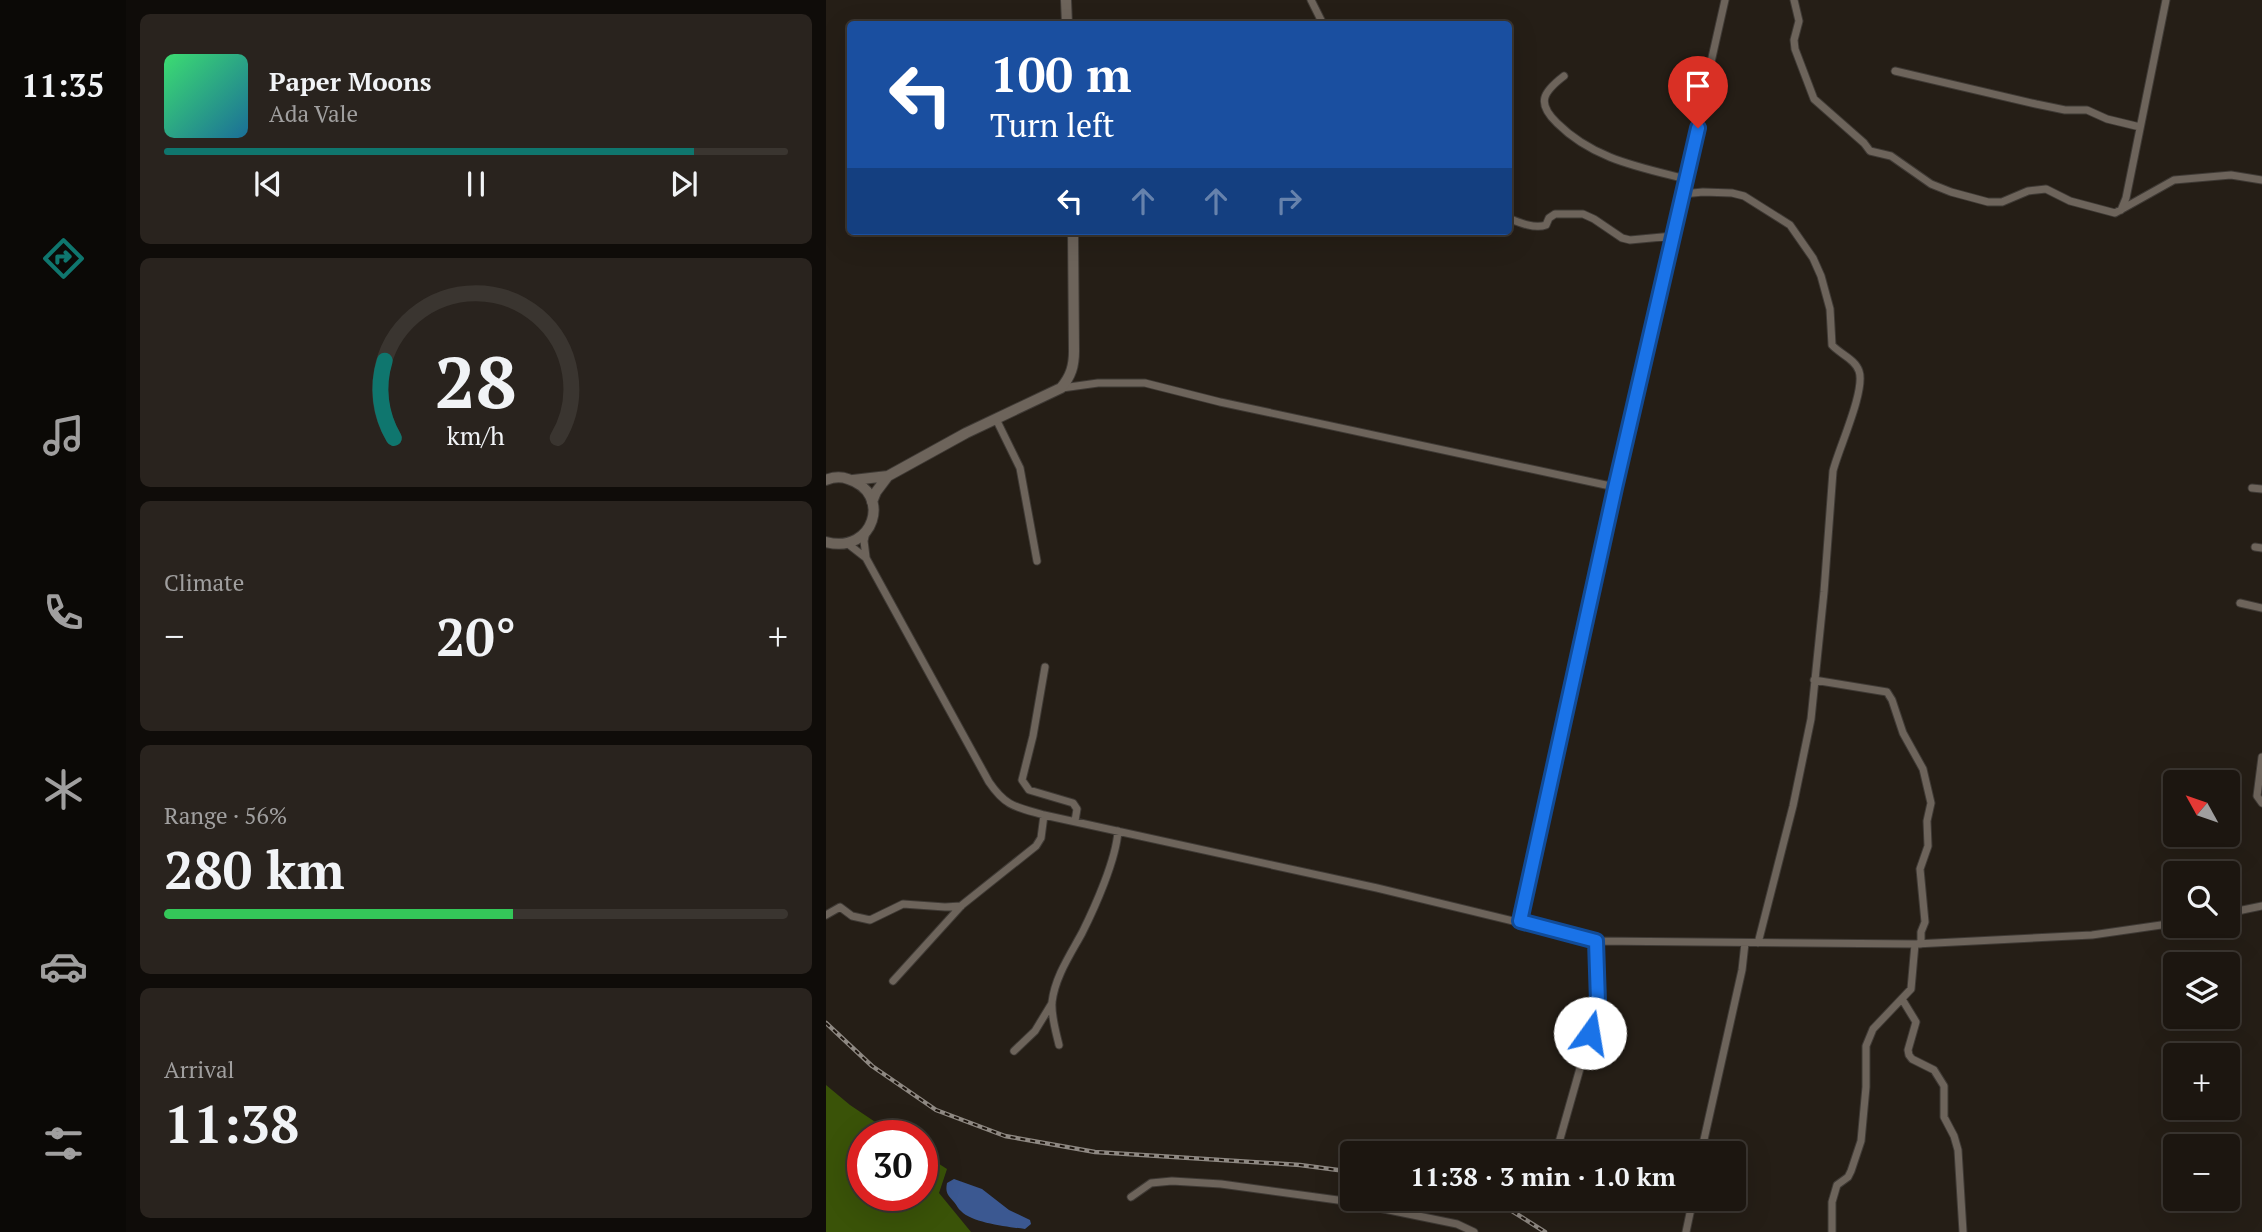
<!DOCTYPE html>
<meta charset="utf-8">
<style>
:root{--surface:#1c1610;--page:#29231e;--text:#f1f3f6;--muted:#a09f9f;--line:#3a3530;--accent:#0f766e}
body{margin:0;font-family:"PT Serif",serif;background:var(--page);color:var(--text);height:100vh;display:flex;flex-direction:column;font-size:26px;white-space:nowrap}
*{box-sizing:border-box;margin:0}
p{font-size:23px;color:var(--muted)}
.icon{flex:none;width:38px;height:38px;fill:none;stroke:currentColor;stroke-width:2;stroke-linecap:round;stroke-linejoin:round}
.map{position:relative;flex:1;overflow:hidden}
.panel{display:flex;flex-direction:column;gap:14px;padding:14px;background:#0f0c09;width:700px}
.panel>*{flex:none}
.banner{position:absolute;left:21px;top:21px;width:665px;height:214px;border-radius:7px;box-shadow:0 7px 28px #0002,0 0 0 2px var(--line);background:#1a4fa0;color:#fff;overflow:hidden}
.needle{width:46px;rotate:310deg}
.tools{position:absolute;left:1337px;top:770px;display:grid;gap:14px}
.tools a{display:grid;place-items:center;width:77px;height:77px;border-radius:7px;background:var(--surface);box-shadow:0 7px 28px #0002,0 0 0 2px var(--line);font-size:35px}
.speed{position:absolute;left:21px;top:1120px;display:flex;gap:14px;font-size:35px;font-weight:700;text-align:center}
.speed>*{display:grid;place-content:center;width:91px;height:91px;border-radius:50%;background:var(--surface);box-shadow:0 7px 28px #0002,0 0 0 2px var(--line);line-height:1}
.speed .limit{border:10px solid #d22;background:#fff;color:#111}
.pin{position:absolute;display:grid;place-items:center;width:60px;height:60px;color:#fff;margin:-72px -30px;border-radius:50% 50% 50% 0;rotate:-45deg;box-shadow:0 0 7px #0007}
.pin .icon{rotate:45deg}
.me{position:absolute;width:77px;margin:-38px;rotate:13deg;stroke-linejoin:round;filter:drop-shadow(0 0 5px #0008)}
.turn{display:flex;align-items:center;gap:24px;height:147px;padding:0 28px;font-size:32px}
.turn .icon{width:91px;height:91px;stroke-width:2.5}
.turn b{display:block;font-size:49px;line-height:60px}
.lanes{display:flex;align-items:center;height:66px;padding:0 28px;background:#0003;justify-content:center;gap:35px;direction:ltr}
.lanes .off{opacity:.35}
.big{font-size:52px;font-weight:700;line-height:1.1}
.panel .card{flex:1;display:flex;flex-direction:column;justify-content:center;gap:10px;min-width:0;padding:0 24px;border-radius:10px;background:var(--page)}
.panel .dial{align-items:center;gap:0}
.dial svg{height:182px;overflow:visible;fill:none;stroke:var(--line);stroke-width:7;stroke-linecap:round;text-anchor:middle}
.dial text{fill:var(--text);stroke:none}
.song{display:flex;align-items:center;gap:21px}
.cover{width:84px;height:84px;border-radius:10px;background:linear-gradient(135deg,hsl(140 70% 55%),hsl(200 70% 35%))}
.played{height:7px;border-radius:4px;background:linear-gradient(90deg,var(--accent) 85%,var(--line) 85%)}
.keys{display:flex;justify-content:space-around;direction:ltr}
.heat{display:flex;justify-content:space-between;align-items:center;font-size:38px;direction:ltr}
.charge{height:10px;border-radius:5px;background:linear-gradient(90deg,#34c759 56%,var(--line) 0)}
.trip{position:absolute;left:514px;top:1141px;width:406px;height:70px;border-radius:7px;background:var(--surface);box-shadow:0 7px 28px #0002,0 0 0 2px var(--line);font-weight:700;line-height:70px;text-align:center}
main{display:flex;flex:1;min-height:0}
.dock{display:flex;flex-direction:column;width:126px;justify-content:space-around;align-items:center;background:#0b0906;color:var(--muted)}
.dock .icon{width:49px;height:49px}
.dock .active{color:var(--accent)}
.dock b{font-size:32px;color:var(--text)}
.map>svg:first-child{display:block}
.forest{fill:#3a5308}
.water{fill:#3b5891}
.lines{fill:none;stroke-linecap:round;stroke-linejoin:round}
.street-casing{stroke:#3f3a35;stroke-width:9}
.secondary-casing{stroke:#3f3a35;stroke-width:12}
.street{stroke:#6d645b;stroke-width:7}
.secondary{stroke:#6d645b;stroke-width:10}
.rail-casing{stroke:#8e8882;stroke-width:4.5}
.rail{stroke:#1c140d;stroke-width:2;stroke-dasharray:5;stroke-linecap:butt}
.route-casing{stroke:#114b97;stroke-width:18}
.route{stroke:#1a73e8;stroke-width:12}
</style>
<main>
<nav class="dock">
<b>11:35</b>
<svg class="icon active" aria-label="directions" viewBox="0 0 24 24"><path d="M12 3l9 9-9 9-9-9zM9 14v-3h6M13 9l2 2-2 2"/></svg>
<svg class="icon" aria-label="music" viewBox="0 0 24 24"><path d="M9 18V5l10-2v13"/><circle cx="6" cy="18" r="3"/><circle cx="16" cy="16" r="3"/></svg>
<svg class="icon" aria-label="phone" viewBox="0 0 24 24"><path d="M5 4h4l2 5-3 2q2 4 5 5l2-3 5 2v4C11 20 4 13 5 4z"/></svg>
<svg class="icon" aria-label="climate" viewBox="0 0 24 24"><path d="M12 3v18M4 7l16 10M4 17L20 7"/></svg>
<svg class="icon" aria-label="car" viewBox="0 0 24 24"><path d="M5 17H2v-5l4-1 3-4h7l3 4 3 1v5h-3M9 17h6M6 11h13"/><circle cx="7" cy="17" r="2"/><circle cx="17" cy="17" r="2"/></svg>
<svg class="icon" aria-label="filters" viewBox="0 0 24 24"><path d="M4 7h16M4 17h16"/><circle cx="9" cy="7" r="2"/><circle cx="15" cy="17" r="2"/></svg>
</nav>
<section class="panel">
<div class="card">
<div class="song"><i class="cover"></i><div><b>Paper Moons</b><p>Ada Vale</p></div></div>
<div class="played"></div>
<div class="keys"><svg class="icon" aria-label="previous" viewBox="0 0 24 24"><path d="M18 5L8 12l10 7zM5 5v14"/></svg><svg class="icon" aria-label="pause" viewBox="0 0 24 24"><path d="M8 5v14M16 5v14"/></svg><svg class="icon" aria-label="next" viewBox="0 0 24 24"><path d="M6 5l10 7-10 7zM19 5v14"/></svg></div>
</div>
<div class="card dial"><svg viewBox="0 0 100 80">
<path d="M14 69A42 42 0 1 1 86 69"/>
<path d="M14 69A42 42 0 0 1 10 35" stroke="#0f766e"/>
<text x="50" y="56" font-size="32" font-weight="700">28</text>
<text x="50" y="72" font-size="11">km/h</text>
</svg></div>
<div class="card"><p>Climate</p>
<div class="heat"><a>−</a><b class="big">20°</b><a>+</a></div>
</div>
<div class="card"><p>Range · 56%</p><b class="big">280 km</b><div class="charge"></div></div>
<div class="card"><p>Arrival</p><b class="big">11:38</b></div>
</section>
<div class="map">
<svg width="1436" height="1232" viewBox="0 0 1436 1232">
<rect width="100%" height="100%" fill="#251e16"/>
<path class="forest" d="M0 1085 24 1105 70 1136H37V1195H96V1153L121 1169 113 1193 145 1232H0Z"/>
<path class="water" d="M128 1179 156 1189 183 1210 204 1220 205 1224 199 1229C183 1227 146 1223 135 1211 132 1209 131 1205 128 1202 122 1195 119 1193 121 1183Z"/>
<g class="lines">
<defs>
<path id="street" d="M485 0 497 24
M968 0 973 21 968 40 969 49 988 99 1038 143 1044 151 1065 156 1105 184 1125 192 1162 202H1176L1202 191 1220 189 1244 201 1289 213 1348 180 1405 175 1436 180
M1069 71 1210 104 1239 110H1261L1281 119 1314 127
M738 76C717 92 710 103 731 123 767 159 813 167 860 179
M857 194 877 192 906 193 918 196 964 225 987 258 995 276 1004 309 1006 345C1014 354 1029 359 1033 371 1040 390 1012 450 1007 471L998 592 985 719 967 806 932 943
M1295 210 1300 198 1340 0
M682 218C694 223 709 229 720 225L723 218 729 214H757L768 219 796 238 804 240 847 236
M236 388 272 383H319L394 402 789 487
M170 419 194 468 211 561
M1426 488 1436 489
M22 544 40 558 163 782C180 807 190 807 218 815L551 888 770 941 1089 944 1266 935 1349 923
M1429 547 1436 548
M40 557 38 541 40 532
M1414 603 1436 608
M219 667 207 736 196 780 203 790 247 803 251 809 249 821
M988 680 1061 692 1066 700 1077 733 1097 769 1105 803 1101 821 1102 846 1094 869 1099 922 1095 932V944
M1436 757 1431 796 1436 803
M1402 913 1436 906
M0 915 14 907 26 916 44 920 77 904 119 907 135 906
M694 921 789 487 899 0
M67 981 136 905 210 846 215 838 218 815
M1076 999 1090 1022 1082 1050 1083 1055 1086 1059 1108 1070 1118 1086V1117L1128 1136 1132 1150 1137 1232
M233 1045C230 1032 225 1016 226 1002 229 977 244 955 256 933 269 907 290 860 292 831
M188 1051 209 1031 226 1003
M730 1153 770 1012 772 1002 770 941
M875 1153 916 970 919 943
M305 1197 325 1183 346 1181 395 1184 519 1201 631 1224 648 1232
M860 1232 867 1199
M1006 1232V1202L1011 1185 1022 1177 1025 1171 1035 1141 1040 1087V1046L1047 1029 1085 989 1089 944"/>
<path id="secondary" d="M240 0 241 24
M0 480C7 477 14 476 22 479 67 493 48 555 0 542
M27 480 62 476
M46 502 50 492 62 476 140 433 235 388C245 376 248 366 248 351L247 231"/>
</defs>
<use href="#street" class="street-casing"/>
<use href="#secondary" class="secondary-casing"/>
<use href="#street" class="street"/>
<use href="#secondary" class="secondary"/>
<defs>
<path id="rail" d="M0 1023 46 1066 110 1110 179 1136 269 1152 474 1165 527 1172
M660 1199 675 1204 719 1232"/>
</defs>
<use href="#rail" class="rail-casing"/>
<use href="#rail" class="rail"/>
</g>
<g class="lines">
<defs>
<path id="route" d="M764 1033 772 1002 770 941 694 921 789 488 872 128"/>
</defs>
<use href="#route" class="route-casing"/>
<use href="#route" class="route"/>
</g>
</svg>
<div class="tools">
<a><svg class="needle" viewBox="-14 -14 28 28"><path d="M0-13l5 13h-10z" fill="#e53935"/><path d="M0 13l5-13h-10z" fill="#a09f9f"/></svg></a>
<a><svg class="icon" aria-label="search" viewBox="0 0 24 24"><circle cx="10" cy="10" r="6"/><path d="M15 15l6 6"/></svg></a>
<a><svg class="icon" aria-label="layers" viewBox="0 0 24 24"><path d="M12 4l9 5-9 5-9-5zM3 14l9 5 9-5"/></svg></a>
<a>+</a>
<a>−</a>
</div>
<div class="speed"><div class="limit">30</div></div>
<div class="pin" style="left:872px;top:128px;background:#d93025"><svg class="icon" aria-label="arrive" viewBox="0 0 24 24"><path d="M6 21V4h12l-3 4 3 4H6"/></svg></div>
<svg class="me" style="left:764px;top:1033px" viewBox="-20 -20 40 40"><circle r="19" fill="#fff"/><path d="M0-13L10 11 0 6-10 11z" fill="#1a73e8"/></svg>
<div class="trip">11:38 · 3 min · 1.0 km</div>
<div class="banner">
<div class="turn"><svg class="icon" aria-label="left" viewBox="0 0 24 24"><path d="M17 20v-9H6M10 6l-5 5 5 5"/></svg><div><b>100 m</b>Turn left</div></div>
<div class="lanes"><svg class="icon" aria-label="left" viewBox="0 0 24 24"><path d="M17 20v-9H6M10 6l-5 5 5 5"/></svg><svg class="icon off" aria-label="ahead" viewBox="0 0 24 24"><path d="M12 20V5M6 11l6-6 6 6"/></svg><svg class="icon off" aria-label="ahead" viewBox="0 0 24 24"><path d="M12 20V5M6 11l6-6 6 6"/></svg><svg class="icon off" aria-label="right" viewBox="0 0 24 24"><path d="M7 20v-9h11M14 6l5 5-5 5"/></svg></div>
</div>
</div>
</main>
